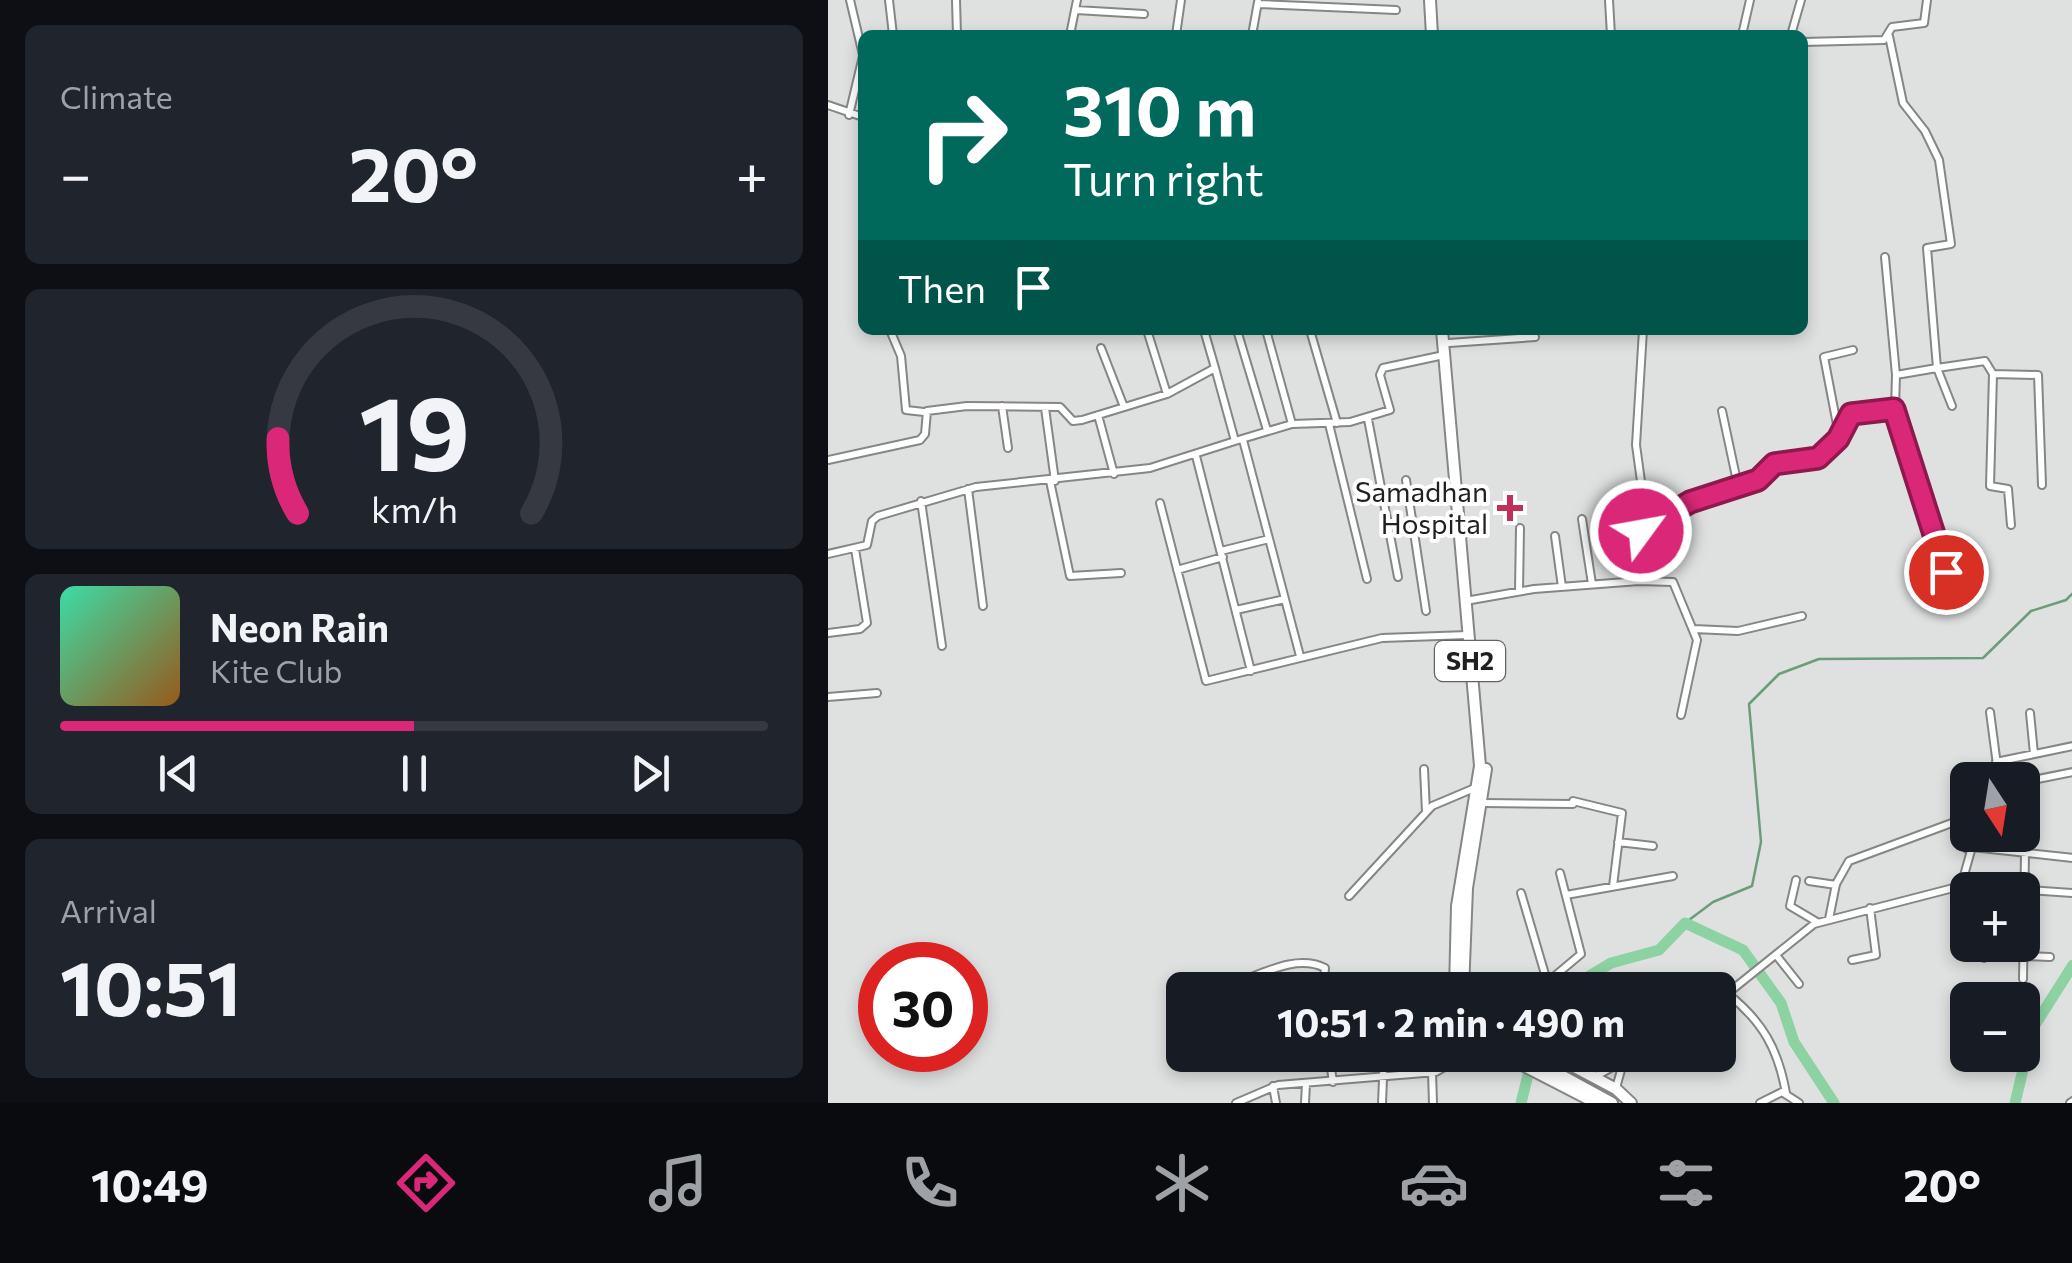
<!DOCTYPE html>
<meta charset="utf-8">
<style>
:root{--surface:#171b24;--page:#20242c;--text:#f1f3f6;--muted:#9ea1a6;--line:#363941;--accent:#db2777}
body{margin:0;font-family:Commissioner,sans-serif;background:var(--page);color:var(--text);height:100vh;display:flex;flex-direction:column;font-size:38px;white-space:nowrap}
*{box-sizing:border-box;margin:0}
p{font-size:32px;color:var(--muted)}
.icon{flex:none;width:55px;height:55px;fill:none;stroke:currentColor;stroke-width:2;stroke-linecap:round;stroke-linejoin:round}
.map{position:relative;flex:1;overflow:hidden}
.drawer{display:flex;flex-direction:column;gap:25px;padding:25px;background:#0d0f14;width:828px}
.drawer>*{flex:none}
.top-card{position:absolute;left:30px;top:30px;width:950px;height:305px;border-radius:15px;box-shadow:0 5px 15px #0003;background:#00695c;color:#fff;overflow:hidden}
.needle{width:65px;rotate:168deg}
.controls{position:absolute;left:1122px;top:762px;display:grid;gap:20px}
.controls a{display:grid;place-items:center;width:90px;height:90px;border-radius:15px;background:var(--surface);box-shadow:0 5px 15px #0003;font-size:50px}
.speed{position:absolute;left:30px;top:942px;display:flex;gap:20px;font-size:50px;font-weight:700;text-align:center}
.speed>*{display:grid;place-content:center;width:130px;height:130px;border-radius:50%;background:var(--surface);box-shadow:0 5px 15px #0003;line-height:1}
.speed .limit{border:15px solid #d22;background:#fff;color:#111}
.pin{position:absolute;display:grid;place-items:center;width:85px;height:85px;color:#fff;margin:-42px;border:5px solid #fff;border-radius:50%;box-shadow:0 2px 10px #0007}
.me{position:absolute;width:110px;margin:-55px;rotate:58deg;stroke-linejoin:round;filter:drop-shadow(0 0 8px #0008)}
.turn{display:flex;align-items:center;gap:35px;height:210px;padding:0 40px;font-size:45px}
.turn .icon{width:130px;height:130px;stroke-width:2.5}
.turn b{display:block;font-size:70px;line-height:85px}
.then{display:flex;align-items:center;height:95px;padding:0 40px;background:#0003;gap:20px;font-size:38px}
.big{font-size:75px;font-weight:700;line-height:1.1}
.drawer .widget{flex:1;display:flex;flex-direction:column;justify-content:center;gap:15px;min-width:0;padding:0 35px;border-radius:15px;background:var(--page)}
.drawer .dial{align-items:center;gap:0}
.dial svg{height:260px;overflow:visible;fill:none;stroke:var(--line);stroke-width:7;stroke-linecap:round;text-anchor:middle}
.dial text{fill:var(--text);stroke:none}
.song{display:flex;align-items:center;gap:30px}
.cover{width:120px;height:120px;border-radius:15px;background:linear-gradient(135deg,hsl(160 70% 55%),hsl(30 70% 35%))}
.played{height:10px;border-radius:5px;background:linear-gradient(90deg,var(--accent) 50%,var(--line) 50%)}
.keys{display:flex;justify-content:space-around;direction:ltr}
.heat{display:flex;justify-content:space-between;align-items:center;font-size:55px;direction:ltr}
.trip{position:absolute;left:338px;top:972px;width:570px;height:100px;border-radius:15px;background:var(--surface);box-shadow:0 5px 15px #0003;font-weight:700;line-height:100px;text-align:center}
.tabs{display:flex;height:160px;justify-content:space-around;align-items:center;background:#090b0e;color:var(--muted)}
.tabs .icon{width:70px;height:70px}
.tabs .selected{color:var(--accent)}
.tabs b{font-size:45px;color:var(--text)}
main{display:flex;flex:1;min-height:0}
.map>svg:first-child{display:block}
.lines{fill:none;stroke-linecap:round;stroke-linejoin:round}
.stream{stroke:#6c9d7b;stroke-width:2.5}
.river{stroke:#8dd2a2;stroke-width:11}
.street-casing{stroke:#848784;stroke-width:10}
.primary-casing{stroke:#848784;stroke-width:14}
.street{stroke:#fff;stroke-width:6}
.primary{stroke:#fff;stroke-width:10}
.route-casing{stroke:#8e194d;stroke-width:25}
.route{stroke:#db2777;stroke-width:18}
.poi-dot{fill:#c03059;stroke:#fff;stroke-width:4}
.labels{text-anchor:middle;stroke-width:8;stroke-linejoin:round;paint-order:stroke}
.shield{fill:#fff;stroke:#626362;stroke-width:2.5}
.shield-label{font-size:25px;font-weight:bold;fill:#1f201f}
.poi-label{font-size:28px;fill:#1f201f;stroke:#fff;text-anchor:end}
</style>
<main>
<section class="drawer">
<div class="widget"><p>Climate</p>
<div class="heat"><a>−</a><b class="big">20°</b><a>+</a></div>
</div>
<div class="widget dial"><svg viewBox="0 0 100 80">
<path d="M14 69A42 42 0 1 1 86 69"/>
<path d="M14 69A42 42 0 0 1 8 46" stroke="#db2777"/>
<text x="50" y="56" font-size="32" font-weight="700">19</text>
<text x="50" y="72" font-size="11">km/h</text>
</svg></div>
<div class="widget">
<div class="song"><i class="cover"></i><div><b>Neon Rain</b><p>Kite Club</p></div></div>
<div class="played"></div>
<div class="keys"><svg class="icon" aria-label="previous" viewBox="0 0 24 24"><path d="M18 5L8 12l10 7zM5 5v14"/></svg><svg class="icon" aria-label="pause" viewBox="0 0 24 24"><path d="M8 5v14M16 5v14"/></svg><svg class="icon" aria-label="next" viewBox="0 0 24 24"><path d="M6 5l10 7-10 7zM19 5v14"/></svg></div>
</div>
<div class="widget"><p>Arrival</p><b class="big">10:51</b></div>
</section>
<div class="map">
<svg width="1245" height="1103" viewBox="0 0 1245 1103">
<rect width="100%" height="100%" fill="#dee1df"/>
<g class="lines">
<path class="stream" d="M857 923 885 902 924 886 933 842 921 704 951 674 991 659 1155 658 1203 611 1238 600 1245 593"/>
<path class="river" d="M738 990 783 963 831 950 857 923 915 950 953 1003 966 1042 1006 1103
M693 1103 704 1059
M1187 1103 1205 1028 1245 965"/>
<defs>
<path id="street" d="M22 0 35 55
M61 0 65 35
M128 0 129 35
M781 0 783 35
M430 4 568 10
M248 10 316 14
M242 35 249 0
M348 35 353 0
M424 35 430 2
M914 35 922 0
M963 35 973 0
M975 42 1056 40 1064 27 1096 23 1099 0
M0 105 35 117
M21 115 35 56
M1057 257 1068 375
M62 330 73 356 78 410 96 412
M319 330 339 394
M376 330 387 368
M409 330 439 430
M438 330 464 424
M482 330 509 423
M815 330 808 445 819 525
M621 343 707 337
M273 348 296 407
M1165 374 1162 486 1180 489 1183 525
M174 406 180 448
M1124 406 1109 368 1157 361 1165 374 1210 375 1214 485
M217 408 227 481
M1067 409 1129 606
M894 411 910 486
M270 415 286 474
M540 419 570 577
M501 424 539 579
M1011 435 996 357 1025 350
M415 440 472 656
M368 456 423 671
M0 460 92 440 97 434 99 411 139 406 232 407 245 421 254 420 339 394 387 368 407 441 464 424 522 422 562 410 552 375 555 368 616 355
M578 480 598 611
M222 481 242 576 293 573
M140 489 155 606
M93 501 114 646
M332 503 378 681 554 638 640 635
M754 519 764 584
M585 527 631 523
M727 536 734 587
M393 551 441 539
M0 554 39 545 44 521 50 516 148 487 322 468 407 441
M349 570 395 557
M811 581 845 582 869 640 853 715
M691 591 692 528
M643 600 706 589 811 581 817 526 862 501 929 480 946 463 990 458 1010 439 1023 413 1067 409 1068 375 1109 368 1099 248 1123 244 1111 160 1097 131 1075 103 1061 36
M408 610 457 599
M866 629 910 631 974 616
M0 633 32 629 39 623 27 549
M0 697 49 693
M1162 712 1171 780
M1202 713 1206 754
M1168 762 1245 746
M596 769 598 812
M1195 782 1245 772
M745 801 794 813 785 886
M655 803 745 804
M1134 817 1139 849
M790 842 825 846
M968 880 962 906 989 922
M981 881 1008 885
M1134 885 1140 894
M1199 890 1245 893
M693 893 719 981
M738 895 845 876
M521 896 604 806 649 787
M1140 910V951L1156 958
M1001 919 1008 884 1021 861 1140 817
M948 955 971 984
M1196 956 1222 957
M1024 960 1048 955 1042 908
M1195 979 1197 853
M408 983C436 973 469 954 497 968L495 990
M710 990 753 954 732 873
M900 994C935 1022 950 1049 958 1093
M890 1001 986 924 1133 886 1144 847 1245 858
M501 1055 505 1082
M604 1072 605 1103
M768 1076 806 1055
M445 1086 448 1103
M788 1088 795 1063
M408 1103 450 1085 608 1072 637 1055
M477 1103 478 1083
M554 1103 556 1055
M932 1103 954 1092 971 1103
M1242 1103 1245 1101"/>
<path id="primary" d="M602 0 604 35
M614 330 652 766 629 906 627 990
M635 990 639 888 658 769
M675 1055 768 1103
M696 1055 784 1103
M724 1055 788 1089 803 1103"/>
</defs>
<use href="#street" class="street-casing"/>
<use href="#primary" class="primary-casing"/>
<use href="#street" class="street"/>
<use href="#primary" class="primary"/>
</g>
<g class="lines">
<defs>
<path id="route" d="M813 531 862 502 930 480 946 464 990 458 1010 439 1023 414 1066 409 1118 572"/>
</defs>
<use href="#route" class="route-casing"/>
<use href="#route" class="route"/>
</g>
<path class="poi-dot" d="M677 493h10v10h10v10h-10v10h-10v-10h-10v-10h10z"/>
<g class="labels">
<rect class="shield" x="607" y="641" width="70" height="40" rx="8"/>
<g class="shield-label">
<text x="642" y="670">SH2</text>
</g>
<g class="poi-label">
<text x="660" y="502">Samadhan<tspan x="660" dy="32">Hospital</tspan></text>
</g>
</g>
</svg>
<div class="controls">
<a><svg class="needle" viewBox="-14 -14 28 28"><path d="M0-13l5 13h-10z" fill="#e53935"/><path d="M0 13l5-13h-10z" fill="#9ea1a6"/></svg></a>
<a>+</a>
<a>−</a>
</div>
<div class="speed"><div class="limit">30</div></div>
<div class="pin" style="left:1118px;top:572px;background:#d93025"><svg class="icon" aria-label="arrive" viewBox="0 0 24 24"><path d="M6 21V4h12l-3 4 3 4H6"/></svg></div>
<svg class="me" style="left:813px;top:531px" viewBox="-20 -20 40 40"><circle r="17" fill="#db2777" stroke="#fff" stroke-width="3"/><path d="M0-11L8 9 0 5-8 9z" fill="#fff"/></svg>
<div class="trip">10:51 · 2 min · 490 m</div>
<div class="top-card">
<div class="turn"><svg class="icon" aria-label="right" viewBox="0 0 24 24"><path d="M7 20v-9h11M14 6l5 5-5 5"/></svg><div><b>310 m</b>Turn right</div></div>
<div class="then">Then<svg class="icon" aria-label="arrive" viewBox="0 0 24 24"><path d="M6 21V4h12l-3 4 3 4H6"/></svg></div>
</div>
</div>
</main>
<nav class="tabs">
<b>10:49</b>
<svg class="icon selected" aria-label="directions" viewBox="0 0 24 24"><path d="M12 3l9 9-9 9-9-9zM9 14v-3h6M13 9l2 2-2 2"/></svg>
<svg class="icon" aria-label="music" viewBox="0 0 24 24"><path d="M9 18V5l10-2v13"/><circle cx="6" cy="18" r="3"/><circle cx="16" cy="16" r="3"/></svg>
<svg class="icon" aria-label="phone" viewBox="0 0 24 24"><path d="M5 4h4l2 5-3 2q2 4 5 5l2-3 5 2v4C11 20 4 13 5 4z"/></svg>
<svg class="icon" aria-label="climate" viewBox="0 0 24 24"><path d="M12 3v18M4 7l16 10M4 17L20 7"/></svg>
<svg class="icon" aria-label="car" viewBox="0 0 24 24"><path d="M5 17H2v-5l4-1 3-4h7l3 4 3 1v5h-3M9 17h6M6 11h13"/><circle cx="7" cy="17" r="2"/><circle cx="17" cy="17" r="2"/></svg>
<svg class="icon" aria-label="filters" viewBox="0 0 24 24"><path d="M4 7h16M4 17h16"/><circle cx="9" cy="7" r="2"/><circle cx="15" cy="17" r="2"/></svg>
<b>20°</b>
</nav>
